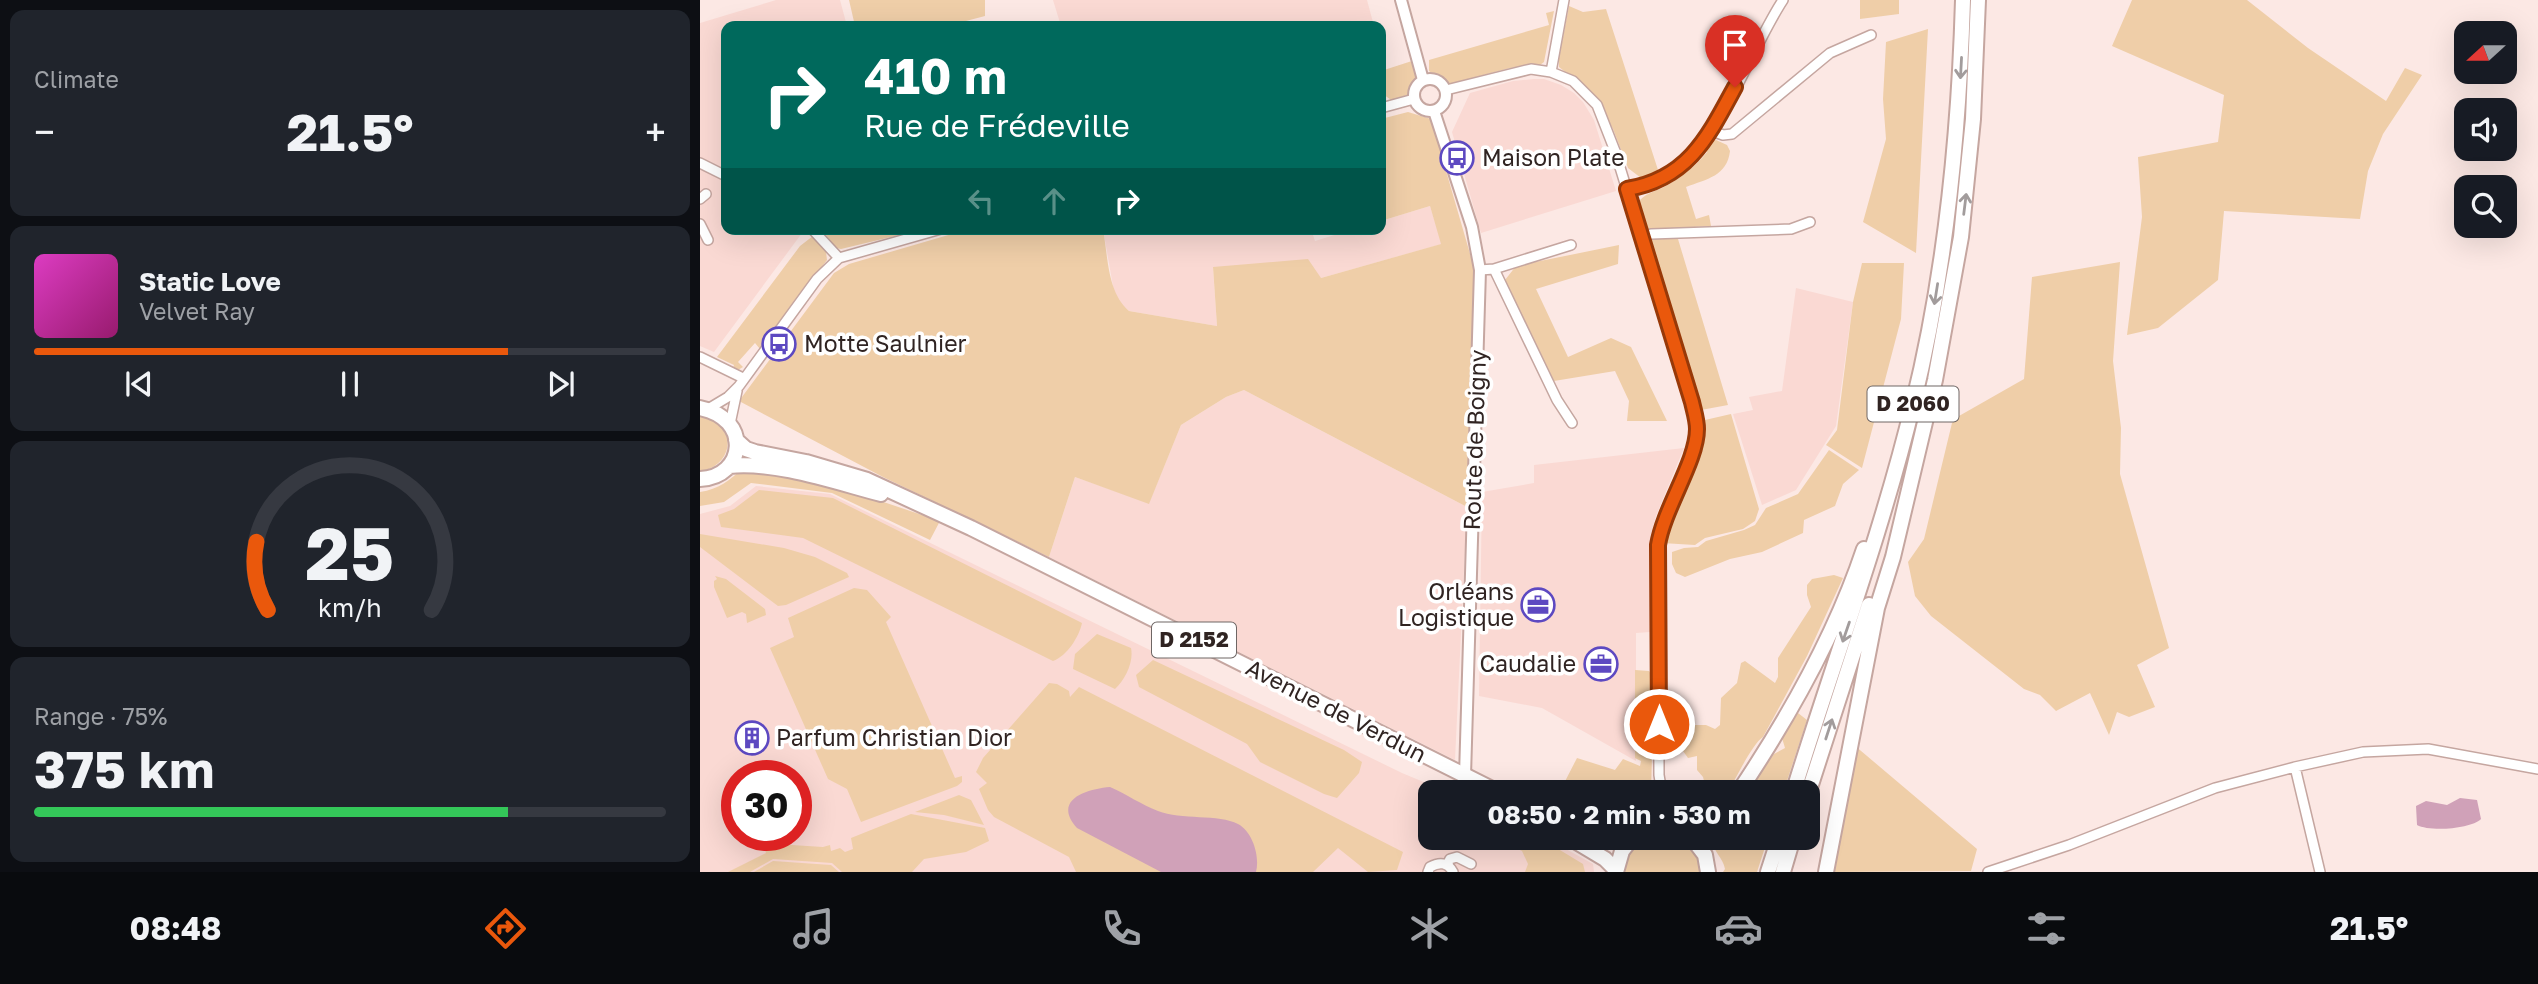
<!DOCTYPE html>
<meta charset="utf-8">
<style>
:root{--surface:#171b24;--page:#20242c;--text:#f1f3f6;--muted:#9ea1a6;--line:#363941;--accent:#ea580c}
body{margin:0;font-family:"Golos Text",sans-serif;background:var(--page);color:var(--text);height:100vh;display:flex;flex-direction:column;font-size:26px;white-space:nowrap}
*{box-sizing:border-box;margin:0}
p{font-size:23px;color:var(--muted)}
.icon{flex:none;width:38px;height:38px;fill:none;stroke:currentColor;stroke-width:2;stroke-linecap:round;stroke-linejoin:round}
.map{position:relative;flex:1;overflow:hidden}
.details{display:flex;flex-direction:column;gap:10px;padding:10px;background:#0d0f14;width:700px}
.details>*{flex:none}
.hud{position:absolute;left:21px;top:21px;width:665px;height:214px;border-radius:14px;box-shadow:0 7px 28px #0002;background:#00695c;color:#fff;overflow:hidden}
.needle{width:46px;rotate:249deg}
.tools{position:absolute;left:1754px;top:21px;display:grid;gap:14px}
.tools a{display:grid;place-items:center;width:63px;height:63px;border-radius:14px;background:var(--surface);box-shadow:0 7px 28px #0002;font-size:35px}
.speed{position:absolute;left:21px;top:760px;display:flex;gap:14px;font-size:35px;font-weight:700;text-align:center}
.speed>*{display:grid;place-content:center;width:91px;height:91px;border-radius:50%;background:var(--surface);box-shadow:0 7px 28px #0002;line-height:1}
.speed .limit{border:10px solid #d22;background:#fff;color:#111}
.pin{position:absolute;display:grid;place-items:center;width:60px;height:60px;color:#fff;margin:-72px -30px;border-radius:50% 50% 50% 0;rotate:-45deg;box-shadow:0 0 7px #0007}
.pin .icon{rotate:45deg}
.me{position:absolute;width:77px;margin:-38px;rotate:0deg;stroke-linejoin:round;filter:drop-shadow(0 0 5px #0008)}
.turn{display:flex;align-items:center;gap:24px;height:147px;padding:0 28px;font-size:32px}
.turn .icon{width:91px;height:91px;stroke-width:2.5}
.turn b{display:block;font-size:49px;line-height:60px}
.lanes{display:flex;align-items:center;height:66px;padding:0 28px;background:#0003;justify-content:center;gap:35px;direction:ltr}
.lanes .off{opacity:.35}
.big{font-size:52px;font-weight:700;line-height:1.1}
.details .card{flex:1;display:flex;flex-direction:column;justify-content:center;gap:10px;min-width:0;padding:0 24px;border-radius:14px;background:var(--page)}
.details .dial{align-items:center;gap:0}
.dial svg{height:182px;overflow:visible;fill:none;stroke:var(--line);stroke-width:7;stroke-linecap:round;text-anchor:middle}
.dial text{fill:var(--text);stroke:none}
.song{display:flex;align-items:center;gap:21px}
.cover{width:84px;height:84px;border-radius:10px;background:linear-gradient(135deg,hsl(310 70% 55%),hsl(320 70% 35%))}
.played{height:7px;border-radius:4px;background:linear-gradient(90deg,var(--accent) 75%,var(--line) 75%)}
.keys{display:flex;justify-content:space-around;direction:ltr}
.heat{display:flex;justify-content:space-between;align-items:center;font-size:38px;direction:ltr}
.charge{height:10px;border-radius:5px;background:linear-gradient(90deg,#34c759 75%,var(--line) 0)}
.trip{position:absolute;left:718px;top:780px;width:402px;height:70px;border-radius:14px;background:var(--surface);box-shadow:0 7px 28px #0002;font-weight:700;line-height:70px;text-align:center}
.tab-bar{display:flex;height:112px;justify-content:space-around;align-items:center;background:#090b0e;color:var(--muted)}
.tab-bar .icon{width:49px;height:49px}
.tab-bar .on{color:var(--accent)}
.tab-bar b{font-size:32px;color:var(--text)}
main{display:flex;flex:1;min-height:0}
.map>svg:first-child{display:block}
.built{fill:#fad9d3;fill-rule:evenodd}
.green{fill:#efcea8}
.water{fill:#d0a1b8}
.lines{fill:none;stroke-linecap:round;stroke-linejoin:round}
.minor-casing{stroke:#c5a6a0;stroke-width:12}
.tertiary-casing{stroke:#c5a6a0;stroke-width:14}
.primary-casing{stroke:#c5a6a0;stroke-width:18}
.trunk-casing{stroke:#c5a6a0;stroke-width:18}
.minor{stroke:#fff;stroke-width:9}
.tertiary{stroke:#fff;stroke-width:10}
.primary{stroke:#fff;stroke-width:14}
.trunk{stroke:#fff;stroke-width:14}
.oneway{stroke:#a29c9c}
.route-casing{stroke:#983908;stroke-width:18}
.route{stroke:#ea580c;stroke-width:12}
.labels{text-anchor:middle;stroke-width:7;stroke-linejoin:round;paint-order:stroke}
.shield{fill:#fff;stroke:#6e6664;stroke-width:2}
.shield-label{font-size:21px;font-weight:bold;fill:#302422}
.poi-label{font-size:23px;fill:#302422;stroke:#fff;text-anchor:start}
.street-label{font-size:23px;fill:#302422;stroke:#fff}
</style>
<main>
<section class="details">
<div class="card"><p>Climate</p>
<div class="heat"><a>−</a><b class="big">21.5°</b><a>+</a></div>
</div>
<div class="card">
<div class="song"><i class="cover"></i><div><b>Static Love</b><p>Velvet Ray</p></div></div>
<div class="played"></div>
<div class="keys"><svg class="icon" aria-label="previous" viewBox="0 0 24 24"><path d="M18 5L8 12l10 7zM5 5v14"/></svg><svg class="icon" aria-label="pause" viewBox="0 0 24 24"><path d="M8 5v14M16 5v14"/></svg><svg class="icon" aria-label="next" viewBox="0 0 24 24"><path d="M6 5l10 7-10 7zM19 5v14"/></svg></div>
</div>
<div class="card dial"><svg viewBox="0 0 100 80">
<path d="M14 69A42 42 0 1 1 86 69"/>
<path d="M14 69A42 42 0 0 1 9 39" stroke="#ea580c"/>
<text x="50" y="56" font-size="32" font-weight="700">25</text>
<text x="50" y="72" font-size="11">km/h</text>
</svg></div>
<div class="card"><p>Range · 75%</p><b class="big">375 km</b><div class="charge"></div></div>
</section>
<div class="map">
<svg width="1838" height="872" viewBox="0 0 1838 872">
<rect width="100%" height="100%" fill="#fce8e4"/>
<path class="built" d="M76 0H140L147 26H26V229H105L14 352 0 346V23Z
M353 0H667L674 26H361Z
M834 79H844L861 85 874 93 883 102 894 120 916 191 781 233 752 132 770 93 813 81Z
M730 206 742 244 621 278 513 268 517 326 429 311 421 304 414 292 403 229H611L615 241 654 229H681V221Z
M1096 288 1153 302 1136 426 1096 490 1062 505 1033 414 1053 410 1049 397 1082 391Z
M544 390 767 507 755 760 349 557 375 477 449 503 481 425 526 397Z
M984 448 956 516 950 537V632L936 633V761L842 708 779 696 782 492 834 483V465Z
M56 486 130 494 702 773 750 793H730V838H846L893 864 894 872H0V514L30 506ZM37 775H96V835H37Z"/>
<path class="green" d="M149 0H285V16L247 26H155Z
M1160 0H1199V14L1160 19Z
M1432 0H1547L1608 48 1686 101 1705 68 1722 75 1683 134 1668 171 1660 219 1524 211 1518 280 1458 328 1427 335 1442 217 1438 157 1518 142 1524 95 1412 46Z
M869 6 883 12 906 9 959 173 948 178H941L928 168 913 129 893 94 859 67V58Z
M854 11 844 62 840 65 810 68 753 83H746L729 71V60L849 25 846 13Z
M1228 29 1216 253 1163 222 1186 139 1183 99 1186 42Z
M715 60 718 79 707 95 691 100 683 94 681 71Z
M708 112 731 119 775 271 767 507 544 390 526 397 481 425 449 504 375 477 349 557 183 477 39 401 134 273 149 264 269 229H403C408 256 407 292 429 311L517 326 513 267 608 259 621 278 741 244 730 206 681 221V119Z
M1016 140 1027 145 1030 151C1027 176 1007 179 986 187L996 219 1009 215 1011 226 945 230 943 227 937 203C945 194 952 192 962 188 978 180 996 166 1007 152L1004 149 1010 142Z
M224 229 141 249 136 248 122 230Z
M113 236 126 252 127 260 60 349 55 343 38 362 43 367 38 370 33 368 34 365 17 357 100 246Z
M954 238 978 239 1028 405 1001 410 998 407 948 246 949 241Z
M919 245 918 264 836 289 868 357 911 338 931 347 967 421H927L929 401 915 371 854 381 805 280 816 266Z
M1420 262 1413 361 1421 428 1420 474 1469 648 1437 665 1455 707 1429 717 1417 712 1409 735 1390 693 1356 711 1340 695 1324 689 1231 616 1215 596 1208 562 1224 539 1252 423 1259 416 1324 379 1332 277Z
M1162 263H1204L1201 319 1162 468 1126 445 1137 430 1153 302Z
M1031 414 1059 509 1055 521 1043 529 1005 538 995 545 962 543C973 502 998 465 1002 423L1005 420Z
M0 416C36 420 37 462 3 471H0Z
M1129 450 1159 470 1143 484 1135 506 1104 520 1103 533 1062 552 1030 559 985 577 976 573 972 564V552L984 548 998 547 1006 541 1044 530 1055 525 1066 508 1098 494Z
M43 468 133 485 240 521 230 540 132 493 51 483 24 502 0 506V492C19 489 29 481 43 468Z
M59 490 133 498 382 623C379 637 367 656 353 661L103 538 21 527 18 515 34 509Z
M0 534 84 548 115 557 147 573 149 577 86 605 78 606 0 547Z
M1134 575 1143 578 1107 656 1063 737C1052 744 1036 779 1027 793H1007L1003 777 997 770V756L988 758 983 751 986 735 994 725H1006L1015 729 1020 725 1021 698 1037 683 1041 663 1045 661 1075 683 1078 677V658L1111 607 1107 595V585L1112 579Z
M15 576 26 579 65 609 66 615 47 623 46 614 42 612 27 618 14 587V581L17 579Z
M154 588 167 590 191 617 186 622 255 778 262 776V782L257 786 161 822 147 789 128 779 70 648 94 637 88 618Z
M397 634 431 648C434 662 425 680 415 689L373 669 375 654Z
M453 660 644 750 662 762 659 773 637 798 624 794 560 762 547 744 439 687 436 675Z
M935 670 949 671 954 679 951 793H859L877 758 915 770 923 759 940 766 941 761 935 758Z
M349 683 357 684 369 691 370 697 379 687 703 852 697 870 668 872 638 848 613 872H376L369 857 294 817 288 810 279 789 287 783 276 772 283 758Z
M1098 713 1107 720 1083 793H1046L1074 754 1085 748 1082 738Z
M1154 745 1277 849 1271 871 1132 872Z
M259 795 271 800 284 825 244 815 215 812Z
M211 814 285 828 289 841 266 852 224 859 212 872H142L132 863 73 859 50 872H28L66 853 65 850 76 844 123 847 130 845 131 851 140 848 145 852 153 849 151 838Z
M795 838H840L883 864 885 872H825L828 864 822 851Z
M944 838H981C993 845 1001 859 1003 872H921L930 848Z
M1068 838 1057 872H1023L1025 869C1023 858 1013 851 1011 839Z
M73 861 131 865 139 872H54Z"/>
<path class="water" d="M410 787C426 794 442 805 458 811 481 820 519 814 538 824 553 832 560 857 556 872H461L377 828C352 800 386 789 410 787Z
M1760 798 1777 800 1781 819C1771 829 1730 832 1717 825L1716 806 1726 801 1747 805Z"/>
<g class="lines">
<defs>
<path id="minor" d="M851 72 864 0
M746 90 831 69 851 72 873 81 897 105 915 151 992 402C994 411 997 420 997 429 997 462 964 507 958 545L959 775 962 793
M681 108 714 99
M1012 131 1023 135 1032 134 1130 53 1171 35
M0 163 26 176
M927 189C943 186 959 183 972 173 1021 140 1050 50 1083 0
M0 199 6 194
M0 224 8 240
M112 229 139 258
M940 237 951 234 1091 229 1110 222
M794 269 857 400 872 423
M780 270 794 269 871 245
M0 357 43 378
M8 409 28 397 39 386 117 279 139 258 241 229
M30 424 37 391
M1595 767 1620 872
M747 865 750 859 757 857 771 864
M728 872 730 867C739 862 748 862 753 872
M1288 872 1369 845 1515 788 1595 767 1663 752 1728 749 1838 769"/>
<path id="tertiary" d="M701 0 723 80
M714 95a16 16 0 1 1 32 0a16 16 0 1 1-32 0Z
M734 111 772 227 780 270 765 776"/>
<path id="primary" d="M0 408C52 418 46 477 0 479
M36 440 46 449 55 452 106 462 167 480 271 528 800 793
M29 466C76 461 135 482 181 494
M870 838 905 859 916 870
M992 838 1005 855 1008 872
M916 872 922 851 932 838"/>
<path id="trunk" d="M1038 793C1089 717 1135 636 1164 549
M1093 793C1133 663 1181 536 1213 404 1246 271 1259 136 1263 0
M1108 794 1169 605
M1068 872 1079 838
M1083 872 1093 838
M1126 872 1177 608 1193 557 1235 380 1261 237 1273 119 1278 0"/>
</defs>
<use href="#minor" class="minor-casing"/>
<use href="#tertiary" class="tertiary-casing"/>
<use href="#primary" class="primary-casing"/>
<use href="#trunk" class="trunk-casing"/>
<use href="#minor" class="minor"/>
<use href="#tertiary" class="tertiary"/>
<use href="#primary" class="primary"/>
<use href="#trunk" class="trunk"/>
</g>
<defs><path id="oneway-shaft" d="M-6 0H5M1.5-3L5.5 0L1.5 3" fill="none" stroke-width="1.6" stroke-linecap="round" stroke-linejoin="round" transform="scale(1.75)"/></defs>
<g class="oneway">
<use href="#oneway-shaft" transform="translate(1261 68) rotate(93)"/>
<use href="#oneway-shaft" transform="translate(1265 204) rotate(-83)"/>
<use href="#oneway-shaft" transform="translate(1236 294) rotate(99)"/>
<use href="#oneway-shaft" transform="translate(1146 632) rotate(109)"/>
<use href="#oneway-shaft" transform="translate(1129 729) rotate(-72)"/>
</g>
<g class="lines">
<defs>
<path id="route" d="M959 724 958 545C964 508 997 461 997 429 997 420 994 411 992 402L927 189C988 179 1008 137 1035 87"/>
</defs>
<use href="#route" class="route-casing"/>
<use href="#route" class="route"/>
</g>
<defs>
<symbol id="bus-ring" viewBox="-11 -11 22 22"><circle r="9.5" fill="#fff" stroke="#5d49c1" stroke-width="1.5"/><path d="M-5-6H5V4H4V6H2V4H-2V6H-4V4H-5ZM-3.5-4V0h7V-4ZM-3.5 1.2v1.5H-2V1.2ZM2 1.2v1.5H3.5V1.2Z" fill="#5d49c1"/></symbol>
<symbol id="office-ring" viewBox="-11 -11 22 22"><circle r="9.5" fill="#fff" stroke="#5d49c1" stroke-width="1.5"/><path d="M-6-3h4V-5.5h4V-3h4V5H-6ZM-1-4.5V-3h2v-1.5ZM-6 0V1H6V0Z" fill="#5d49c1"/></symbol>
<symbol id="building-ring" viewBox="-11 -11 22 22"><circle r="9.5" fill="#fff" stroke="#5d49c1" stroke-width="1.5"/><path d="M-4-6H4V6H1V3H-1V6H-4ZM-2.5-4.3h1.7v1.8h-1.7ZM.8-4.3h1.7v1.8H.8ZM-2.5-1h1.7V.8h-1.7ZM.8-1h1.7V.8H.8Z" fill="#5d49c1"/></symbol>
</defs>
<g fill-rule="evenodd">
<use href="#bus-ring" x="738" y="139" width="38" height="38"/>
<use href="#bus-ring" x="60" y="325" width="38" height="38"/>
<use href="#office-ring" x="819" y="586" width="38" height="38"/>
<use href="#office-ring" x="882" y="645" width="38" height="38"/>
<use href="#building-ring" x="33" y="719" width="38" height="38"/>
</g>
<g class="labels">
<g class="shield">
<rect x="1167.5" y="386.5" width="91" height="35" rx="5"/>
<rect x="452" y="622.5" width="84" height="35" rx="5"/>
</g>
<g class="shield-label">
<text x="1213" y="411">D 2060</text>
<text x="494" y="647">D 2152</text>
</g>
<g class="poi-label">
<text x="782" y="166">Maison Plate</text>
<text x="104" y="352">Motte Saulnier</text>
<text x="814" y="600" text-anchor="end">Orléans<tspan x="814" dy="26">Logistique</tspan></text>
<text x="876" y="672" text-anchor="end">Caudalie</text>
<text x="76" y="746">Parfum Christian Dior</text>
</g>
<g class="street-label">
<text transform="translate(775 440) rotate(-88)" y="8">Route de Boigny</text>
<text transform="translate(636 711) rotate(27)" y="8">Avenue de Verdun</text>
</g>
</g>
</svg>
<div class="tools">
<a><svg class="needle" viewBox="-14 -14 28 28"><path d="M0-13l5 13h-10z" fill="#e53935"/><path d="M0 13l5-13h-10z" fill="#9ea1a6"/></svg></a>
<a><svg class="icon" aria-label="sound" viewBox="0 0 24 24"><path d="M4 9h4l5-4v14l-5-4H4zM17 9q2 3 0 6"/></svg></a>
<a><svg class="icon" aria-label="search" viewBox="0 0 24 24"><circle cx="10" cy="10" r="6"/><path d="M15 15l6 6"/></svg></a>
</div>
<div class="speed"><div class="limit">30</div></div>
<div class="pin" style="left:1035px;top:87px;background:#d93025"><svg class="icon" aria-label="arrive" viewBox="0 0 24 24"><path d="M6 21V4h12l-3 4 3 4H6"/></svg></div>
<svg class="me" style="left:959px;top:724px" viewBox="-20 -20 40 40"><circle r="17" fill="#ea580c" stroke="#fff" stroke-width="3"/><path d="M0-11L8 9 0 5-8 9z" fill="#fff"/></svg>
<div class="trip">08:50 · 2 min · 530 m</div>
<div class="hud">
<div class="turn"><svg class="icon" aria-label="right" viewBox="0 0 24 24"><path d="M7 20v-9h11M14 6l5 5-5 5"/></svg><div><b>410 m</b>Rue de Frédeville</div></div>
<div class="lanes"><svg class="icon off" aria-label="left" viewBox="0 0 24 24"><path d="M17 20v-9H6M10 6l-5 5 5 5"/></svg><svg class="icon off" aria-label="ahead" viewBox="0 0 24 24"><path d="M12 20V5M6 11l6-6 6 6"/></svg><svg class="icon" aria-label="right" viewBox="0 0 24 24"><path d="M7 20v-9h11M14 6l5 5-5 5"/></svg></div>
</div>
</div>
</main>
<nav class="tab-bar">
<b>08:48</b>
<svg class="icon on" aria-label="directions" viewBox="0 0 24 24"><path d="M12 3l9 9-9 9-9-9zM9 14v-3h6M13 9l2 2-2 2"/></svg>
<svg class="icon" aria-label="music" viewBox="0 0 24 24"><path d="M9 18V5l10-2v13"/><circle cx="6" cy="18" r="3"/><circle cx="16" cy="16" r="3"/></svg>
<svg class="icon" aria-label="phone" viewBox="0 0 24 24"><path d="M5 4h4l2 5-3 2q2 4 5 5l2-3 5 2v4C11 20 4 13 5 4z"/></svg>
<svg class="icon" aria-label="climate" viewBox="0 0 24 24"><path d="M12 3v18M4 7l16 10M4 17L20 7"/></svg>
<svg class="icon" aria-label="car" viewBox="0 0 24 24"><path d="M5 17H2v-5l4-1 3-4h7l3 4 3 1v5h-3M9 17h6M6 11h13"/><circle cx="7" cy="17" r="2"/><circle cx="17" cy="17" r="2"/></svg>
<svg class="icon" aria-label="filters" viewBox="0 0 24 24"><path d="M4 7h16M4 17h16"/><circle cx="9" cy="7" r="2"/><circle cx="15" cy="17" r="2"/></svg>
<b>21.5°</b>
</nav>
